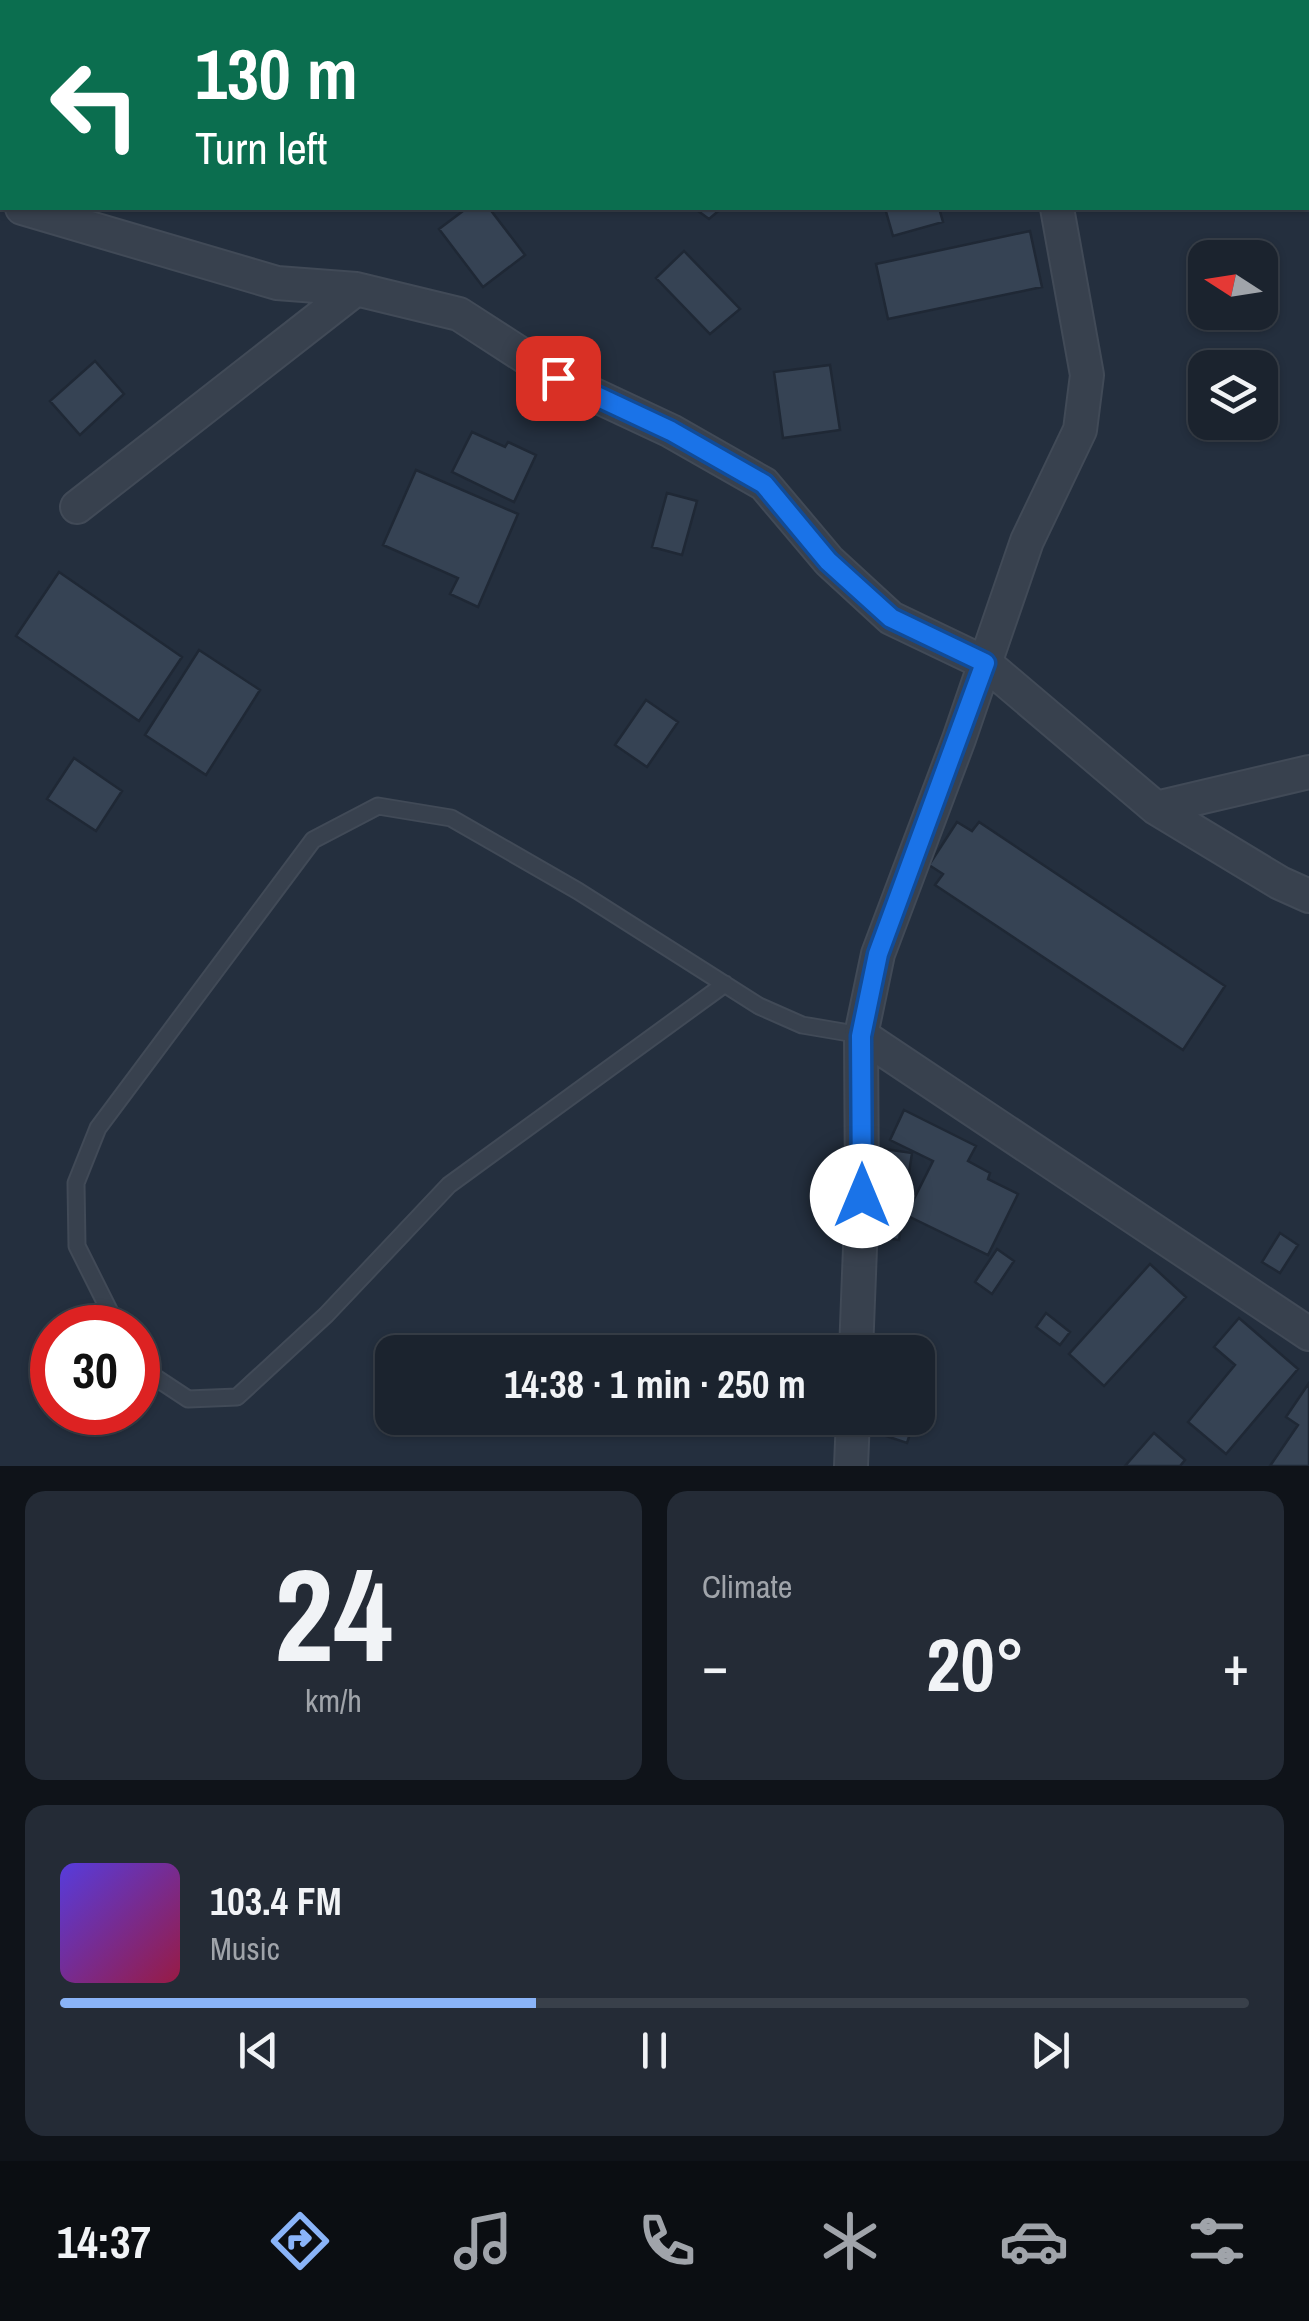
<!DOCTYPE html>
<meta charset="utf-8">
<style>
:root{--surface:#1b232e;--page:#242b36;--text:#f1f3f6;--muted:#a0a4aa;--line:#39404a;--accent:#8ab4f8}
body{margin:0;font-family:"Archivo Narrow",sans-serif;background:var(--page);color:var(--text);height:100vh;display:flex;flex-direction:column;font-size:38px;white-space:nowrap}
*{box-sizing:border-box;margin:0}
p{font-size:32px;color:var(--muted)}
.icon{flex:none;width:55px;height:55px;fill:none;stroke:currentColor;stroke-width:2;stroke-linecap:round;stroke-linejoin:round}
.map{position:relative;height:1466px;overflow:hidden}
.side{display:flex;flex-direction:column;gap:25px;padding:25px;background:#0f1319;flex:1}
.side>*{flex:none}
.banner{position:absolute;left:0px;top:0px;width:1310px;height:210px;box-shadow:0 2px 8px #0004,0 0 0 2px var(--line);background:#0b6e4f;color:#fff;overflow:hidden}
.needle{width:65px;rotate:282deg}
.buttons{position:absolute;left:1188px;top:240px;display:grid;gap:20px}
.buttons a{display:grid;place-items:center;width:90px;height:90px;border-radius:20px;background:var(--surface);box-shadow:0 2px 8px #0004,0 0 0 2px var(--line);font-size:50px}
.speed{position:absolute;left:30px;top:1305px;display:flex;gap:20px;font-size:50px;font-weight:700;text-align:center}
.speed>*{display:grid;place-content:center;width:130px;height:130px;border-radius:50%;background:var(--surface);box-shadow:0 2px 8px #0004,0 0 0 2px var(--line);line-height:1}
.speed .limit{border:15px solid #d22;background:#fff;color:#111}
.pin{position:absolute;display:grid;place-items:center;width:85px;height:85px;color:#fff;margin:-42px;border-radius:20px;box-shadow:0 5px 15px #0006}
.me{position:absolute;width:110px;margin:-55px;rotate:0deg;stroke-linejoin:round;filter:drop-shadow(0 0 8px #0008)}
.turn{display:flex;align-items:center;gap:35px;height:210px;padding:0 30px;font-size:45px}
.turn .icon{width:130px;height:130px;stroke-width:2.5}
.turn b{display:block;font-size:70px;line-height:85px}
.big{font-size:75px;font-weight:700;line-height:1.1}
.side .card{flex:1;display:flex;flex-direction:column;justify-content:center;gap:15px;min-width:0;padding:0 35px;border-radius:20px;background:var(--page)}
.side .dial{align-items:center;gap:0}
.dial b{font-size:130px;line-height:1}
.song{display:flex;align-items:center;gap:30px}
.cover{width:120px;height:120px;border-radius:15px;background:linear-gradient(135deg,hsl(250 70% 55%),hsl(340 70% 35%))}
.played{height:10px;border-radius:5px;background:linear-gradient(90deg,var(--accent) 40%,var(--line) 40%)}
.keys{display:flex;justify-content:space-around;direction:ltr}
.heat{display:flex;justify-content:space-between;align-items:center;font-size:55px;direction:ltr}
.side .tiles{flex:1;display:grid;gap:25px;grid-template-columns:1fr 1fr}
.card:last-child{grid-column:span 2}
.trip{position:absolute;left:375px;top:1335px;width:560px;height:100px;border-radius:20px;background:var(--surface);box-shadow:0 2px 8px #0004,0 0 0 2px var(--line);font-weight:700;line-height:100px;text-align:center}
.dock{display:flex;height:160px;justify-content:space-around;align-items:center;background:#0b0e12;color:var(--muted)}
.dock .icon{width:70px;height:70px}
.dock .active{color:var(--accent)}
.dock b{font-size:45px;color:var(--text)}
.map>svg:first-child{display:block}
.building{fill:#364354;stroke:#1f2835;stroke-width:2.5}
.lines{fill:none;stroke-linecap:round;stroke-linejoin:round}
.service-casing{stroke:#414a57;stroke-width:19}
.minor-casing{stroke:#414a57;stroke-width:36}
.service{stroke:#38414e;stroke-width:15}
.minor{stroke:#38414e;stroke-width:32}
.route-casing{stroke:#114b97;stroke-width:25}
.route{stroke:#1a73e8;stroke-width:18}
</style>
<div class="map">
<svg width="1309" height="1466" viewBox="0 0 1309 1466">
<rect width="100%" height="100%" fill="#242f3e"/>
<path class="building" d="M846 0H919L920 2H848Z
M1082 0H1122V1L1082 2Z
M467 208H489L525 255 483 287 439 229Z
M694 208H722L709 219Z
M885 208H939L943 222 893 236Z
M1030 231 1042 287 888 319 876 264Z
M684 251 740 309 710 334 656 278Z
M95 361 124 394 80 435 50 401Z
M830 365 840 430 783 438 774 372Z
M472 432 505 447 508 442 536 455 514 502 452 472Z
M416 470 518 514 478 607 450 594 458 578 383 545Z
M667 493 697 501 682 555 652 547Z
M59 572 182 657 139 721 16 636Z
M199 650 260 690 206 775 145 735Z
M646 700 678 722 647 767 615 745Z
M74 758 122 791 96 831 47 799Z
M957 822 972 831 979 822 1225 986 1183 1050 935 885 943 874 929 865Z
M904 1110 976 1146 968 1161 990 1173 988 1179 1018 1194 988 1255 906 1215 933 1161 890 1140Z
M885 1149 912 1153 899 1240 871 1236Z
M1280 1233 1298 1245 1280 1273 1262 1262Z
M997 1249 1014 1261 992 1294 975 1282Z
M1150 1264 1186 1297 1104 1386 1069 1354Z
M1046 1313 1070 1332 1060 1345 1036 1327Z
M1239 1318 1298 1369 1226 1454 1188 1422 1235 1365 1214 1347Z
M1309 1383V1466H1270L1298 1425 1286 1417Z
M882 1418H915L907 1443 877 1433Z
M1154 1433 1185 1460 1180 1466H1125Z"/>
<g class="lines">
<defs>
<path id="service" d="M118 1328 77 1246 76 1183 98 1128 313 840 378 806 451 818 578 891 759 1006 802 1025 861 1035
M138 1366 188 1399 237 1397 326 1315 449 1185 725 984"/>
<path id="minor" d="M1019 0 1020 2
M1308 30H1309
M22 208 277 283 356 289 459 314 558 378 671 431 764 484 829 561 891 618 985 663 1156 808 1280 883 1309 896
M77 507 356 289
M1156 808 1309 772
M861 1035 1309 1334
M856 1352 862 1196 861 1035 878 954 959 739 1027 541 1080 430 1087 375 1057 208
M851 1466 853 1418"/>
</defs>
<use href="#service" class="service-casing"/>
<use href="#minor" class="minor-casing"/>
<use href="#service" class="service"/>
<use href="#minor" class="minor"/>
</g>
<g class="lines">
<defs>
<path id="route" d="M558 378 671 431 764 484 828 561 891 618 985 663 878 954 861 1036 862 1196"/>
</defs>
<use href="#route" class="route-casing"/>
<use href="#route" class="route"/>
</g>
</svg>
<div class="buttons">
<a><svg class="needle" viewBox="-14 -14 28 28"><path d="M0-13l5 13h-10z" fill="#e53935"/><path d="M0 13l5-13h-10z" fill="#a0a4aa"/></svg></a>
<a><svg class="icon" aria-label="layers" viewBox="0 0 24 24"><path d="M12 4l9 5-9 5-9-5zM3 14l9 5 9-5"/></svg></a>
</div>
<div class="speed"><div class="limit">30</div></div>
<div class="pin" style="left:558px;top:378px;background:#d93025"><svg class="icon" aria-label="arrive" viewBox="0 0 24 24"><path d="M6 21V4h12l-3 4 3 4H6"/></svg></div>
<svg class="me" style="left:862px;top:1196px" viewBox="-20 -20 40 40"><circle r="19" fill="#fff"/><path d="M0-13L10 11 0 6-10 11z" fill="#1a73e8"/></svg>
<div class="trip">14:38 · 1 min · 250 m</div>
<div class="banner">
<div class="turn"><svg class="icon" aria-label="left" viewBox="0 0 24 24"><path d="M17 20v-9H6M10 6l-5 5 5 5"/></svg><div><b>130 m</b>Turn left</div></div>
</div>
</div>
<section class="side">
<div class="tiles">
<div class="card dial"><b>24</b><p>km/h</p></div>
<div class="card"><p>Climate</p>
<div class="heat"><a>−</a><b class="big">20°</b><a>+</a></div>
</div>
<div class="card">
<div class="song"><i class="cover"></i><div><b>103.4 FM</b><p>Music</p></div></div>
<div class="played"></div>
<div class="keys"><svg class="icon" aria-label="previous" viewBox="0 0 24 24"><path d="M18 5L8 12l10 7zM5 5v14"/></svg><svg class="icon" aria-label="pause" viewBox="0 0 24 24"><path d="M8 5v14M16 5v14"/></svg><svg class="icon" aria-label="next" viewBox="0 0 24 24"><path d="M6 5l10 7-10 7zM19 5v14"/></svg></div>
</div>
</div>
</section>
<nav class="dock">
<b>14:37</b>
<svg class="icon active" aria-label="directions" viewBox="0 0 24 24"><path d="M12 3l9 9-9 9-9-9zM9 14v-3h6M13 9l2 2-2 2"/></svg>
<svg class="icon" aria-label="music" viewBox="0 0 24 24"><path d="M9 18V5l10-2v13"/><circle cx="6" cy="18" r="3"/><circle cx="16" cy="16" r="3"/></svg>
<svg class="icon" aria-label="phone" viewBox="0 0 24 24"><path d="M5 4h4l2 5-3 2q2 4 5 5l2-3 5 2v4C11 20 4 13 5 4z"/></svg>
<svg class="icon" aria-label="climate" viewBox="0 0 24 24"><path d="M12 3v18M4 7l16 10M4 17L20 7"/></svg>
<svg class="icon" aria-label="car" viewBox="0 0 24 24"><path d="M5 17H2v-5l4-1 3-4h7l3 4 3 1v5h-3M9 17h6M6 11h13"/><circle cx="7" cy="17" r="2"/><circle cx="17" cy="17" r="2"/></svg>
<svg class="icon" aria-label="filters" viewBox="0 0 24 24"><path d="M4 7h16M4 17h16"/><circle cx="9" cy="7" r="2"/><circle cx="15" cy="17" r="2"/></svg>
</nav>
